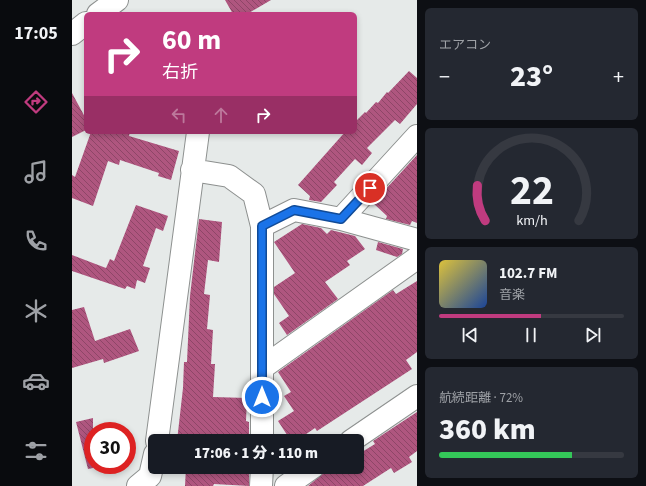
<!DOCTYPE html>
<html lang="ja">
<meta charset="utf-8">
<style>
:root{--surface:#171b24;--page:#242831;--text:#f1f3f6;--muted:#9ea1a6;--line:#363941;--accent:#c03b7f}
body{margin:0;font-family:"Source Sans 3","Noto Sans JP",sans-serif;background:var(--page);color:var(--text);height:100vh;display:flex;flex-direction:column;font-size:15px;white-space:nowrap}
*{box-sizing:border-box;margin:0}
p{font-size:13px;color:var(--muted)}
.icon{flex:none;width:22px;height:22px;fill:none;stroke:currentColor;stroke-width:2;stroke-linecap:round;stroke-linejoin:round}
.map{position:relative;flex:1;overflow:hidden}
.panel{display:flex;flex-direction:column;gap:8px;padding:8px;background:#0d0f14;width:229px}
.panel>*{flex:none}
.hud{position:absolute;left:12px;top:12px;width:273px;height:122px;border-radius:6px;box-shadow:0 2px 6px #0003;background:#c03b7f;color:#fff;overflow:hidden}
.speed{position:absolute;left:12px;top:422px;display:flex;gap:8px;font-size:20px;font-weight:700;text-align:center}
.speed>*{display:grid;place-content:center;width:52px;height:52px;border-radius:50%;background:var(--surface);box-shadow:0 2px 6px #0003;line-height:1}
.speed .limit{border:6px solid #d22;background:#fff;color:#111}
.pin{position:absolute;display:grid;place-items:center;width:34px;height:34px;color:#fff;margin:-17px;border:2px solid #fff;border-radius:50%;box-shadow:0 1px 4px #0007}
.me{position:absolute;width:44px;margin:-22px;rotate:0deg;stroke-linejoin:round;filter:drop-shadow(0 0 3px #0008)}
.turn{display:flex;align-items:center;gap:14px;height:84px;padding:0 12px;font-size:18px}
.turn .icon{width:52px;height:52px;stroke-width:2.5}
.turn b{display:block;font-size:28px;line-height:34px}
.lanes{display:flex;align-items:center;height:38px;padding:0 12px;background:#0003;justify-content:center;gap:20px;direction:ltr}
.lanes .off{opacity:.35}
.big{font-size:30px;font-weight:800;line-height:1.1}
.panel .widget{flex:1;display:flex;flex-direction:column;justify-content:center;gap:6px;min-width:0;padding:0 14px;border-radius:6px;background:var(--page)}
.panel .dial{align-items:center;gap:0}
.dial svg{height:104px;overflow:visible;fill:none;stroke:var(--line);stroke-width:7;stroke-linecap:round;text-anchor:middle}
.dial text{fill:var(--text);stroke:none}
.song{display:flex;align-items:center;gap:12px}
.cover{width:48px;height:48px;border-radius:6px;background:linear-gradient(135deg,hsl(50 70% 55%),hsl(220 70% 35%))}
.played{height:4px;border-radius:2px;background:linear-gradient(90deg,var(--accent) 55%,var(--line) 55%)}
.keys{display:flex;justify-content:space-around;direction:ltr}
.heat{display:flex;justify-content:space-between;align-items:center;font-size:22px;direction:ltr}
.charge{height:6px;border-radius:3px;background:linear-gradient(90deg,#34c759 72%,var(--line) 0)}
.trip{position:absolute;left:76px;top:434px;width:216px;height:40px;border-radius:6px;background:var(--surface);box-shadow:0 2px 6px #0003;font-weight:800;line-height:40px;text-align:center}
main{display:flex;flex:1;min-height:0}
.tabs{display:flex;flex-direction:column;width:72px;justify-content:space-around;align-items:center;background:#090b0e;color:var(--muted)}
.tabs .icon{width:28px;height:28px}
.tabs .selected{color:var(--accent)}
.tabs b{font-size:18px;color:var(--text)}
.map>svg:first-child{display:block}
.building{fill:url(#building-back-hatch)}
.lines{fill:none;stroke-linecap:round;stroke-linejoin:round}
.street-casing{stroke:#8d908f;stroke-width:24}
.street{stroke:#fff;stroke-width:22}
.route-casing{stroke:#114b97;stroke-width:10}
.route{stroke:#1a73e8;stroke-width:7}
</style>
<main>
<nav class="tabs">
<b>17:05</b>
<svg class="icon selected" aria-label="directions" viewBox="0 0 24 24"><path d="M12 3l9 9-9 9-9-9zM9 14v-3h6M13 9l2 2-2 2"/></svg>
<svg class="icon" aria-label="music" viewBox="0 0 24 24"><path d="M9 18V5l10-2v13"/><circle cx="6" cy="18" r="3"/><circle cx="16" cy="16" r="3"/></svg>
<svg class="icon" aria-label="phone" viewBox="0 0 24 24"><path d="M5 4h4l2 5-3 2q2 4 5 5l2-3 5 2v4C11 20 4 13 5 4z"/></svg>
<svg class="icon" aria-label="climate" viewBox="0 0 24 24"><path d="M12 3v18M4 7l16 10M4 17L20 7"/></svg>
<svg class="icon" aria-label="car" viewBox="0 0 24 24"><path d="M5 17H2v-5l4-1 3-4h7l3 4 3 1v5h-3M9 17h6M6 11h13"/><circle cx="7" cy="17" r="2"/><circle cx="17" cy="17" r="2"/></svg>
<svg class="icon" aria-label="filters" viewBox="0 0 24 24"><path d="M4 7h16M4 17h16"/><circle cx="9" cy="7" r="2"/><circle cx="15" cy="17" r="2"/></svg>
</nav>
<div class="map">
<svg width="345" height="486" viewBox="0 0 345 486">
<defs>
<pattern id="building-back-hatch" width="6" height="6" patternUnits="userSpaceOnUse"><rect width="6" height="6" fill="#af567f"/><path d="M-1 5l2 2M0 0l6 6M5-1l2 2" fill="none" stroke="#8e4667"/></pattern>
</defs>
<rect width="100%" height="100%" fill="#e6eae9"/>
<path class="building" d="M153 0H199L175 14H161Z
M337 71 345 78V104L328 124 323 120 295 148 300 153 290 165 283 159 262 182 265 185 249 202 237 200 238 196 226 185 273 132H283V122L293 112 294 113 304 102 306 103 315 92 316 93Z
M0 93 14 119V130L0 137Z
M19 132H58L57 136 107 151 99 180 86 176 87 173 48 160 47 165 36 161 21 206 0 198V175L3 177Z
M345 155V223L340 221 338 225 314 219 315 216 301 203Z
M64 205 96 216 91 231 84 228 71 266 78 268 73 283 65 280 63 289 55 286 53 289 0 271V255L34 268 38 259 42 261Z
M127 219 150 222 147 262 136 260 132 294 138 295 135 329 141 330 139 364H143L141 397 175 398 174 421 177 422V441H105L111 388 112 362H115L118 296Z
M230 224 249 228 255 234 259 230 283 236 293 249 275 261 278 265 253 282 266 299 215 335 207 323 217 316 202 294V287L223 273 202 242Z
M306 242 331 249 330 254 325 257 304 250Z
M345 281V352L334 360 340 369 245 431 243 428 224 441H219L206 421 222 411 212 396 219 392 206 372 321 290 324 294Z
M12 307 23 341 58 329 67 351 32 363 31 359 0 368V310Z
M345 412V451L337 457 340 462 322 473 319 468 291 486H236L259 467H285V455L303 444 301 441Z
M21 418V468L16 469 4 422Z
M114 467H177V486L142 484 141 486H113Z"/>
<g class="lines">
<defs>
<path id="street" d="M26 14 45 0
M0 34 14 23
M120 170 157 176 182 194 190 226
M269 219 345 136
M190 368 345 258
M85 441 126 132
M190 441V226L222 210 269 219 345 240
M279 441 345 396
M66 486 78 476 83 454
M189 486 190 467
M214 486 241 467"/>
</defs>
<use href="#street" class="street-casing"/>
<use href="#street" class="street"/>
</g>
<g class="lines">
<defs>
<path id="route" d="M190 397V226L222 210 269 219 298 188"/>
</defs>
<use href="#route" class="route-casing"/>
<use href="#route" class="route"/>
</g>
</svg>
<div class="speed"><div class="limit">30</div></div>
<div class="pin" style="left:298px;top:188px;background:#d93025"><svg class="icon" aria-label="arrive" viewBox="0 0 24 24"><path d="M6 21V4h12l-3 4 3 4H6"/></svg></div>
<svg class="me" style="left:190px;top:397px" viewBox="-20 -20 40 40"><circle r="17" fill="#1a73e8" stroke="#fff" stroke-width="3"/><path d="M0-11L8 9 0 5-8 9z" fill="#fff"/></svg>
<div class="trip">17:06 · 1 分 · 110 m</div>
<div class="hud">
<div class="turn"><svg class="icon" aria-label="right" viewBox="0 0 24 24"><path d="M7 20v-9h11M14 6l5 5-5 5"/></svg><div><b>60 m</b>右折</div></div>
<div class="lanes"><svg class="icon off" aria-label="left" viewBox="0 0 24 24"><path d="M17 20v-9H6M10 6l-5 5 5 5"/></svg><svg class="icon off" aria-label="ahead" viewBox="0 0 24 24"><path d="M12 20V5M6 11l6-6 6 6"/></svg><svg class="icon" aria-label="right" viewBox="0 0 24 24"><path d="M7 20v-9h11M14 6l5 5-5 5"/></svg></div>
</div>
</div>
<section class="panel">
<div class="widget"><p>エアコン</p>
<div class="heat"><a>−</a><b class="big">23°</b><a>+</a></div>
</div>
<div class="widget dial"><svg viewBox="0 0 100 80">
<path d="M14 69A42 42 0 1 1 86 69"/>
<path d="M14 69A42 42 0 0 1 8 42" stroke="#c03b7f"/>
<text x="50" y="56" font-size="32" font-weight="700">22</text>
<text x="50" y="72" font-size="11">km/h</text>
</svg></div>
<div class="widget">
<div class="song"><i class="cover"></i><div><b>102.7 FM</b><p>音楽</p></div></div>
<div class="played"></div>
<div class="keys"><svg class="icon" aria-label="previous" viewBox="0 0 24 24"><path d="M18 5L8 12l10 7zM5 5v14"/></svg><svg class="icon" aria-label="pause" viewBox="0 0 24 24"><path d="M8 5v14M16 5v14"/></svg><svg class="icon" aria-label="next" viewBox="0 0 24 24"><path d="M6 5l10 7-10 7zM19 5v14"/></svg></div>
</div>
<div class="widget"><p>航続距離 · 72%</p><b class="big">360 km</b><div class="charge"></div></div>
</section>
</main>
